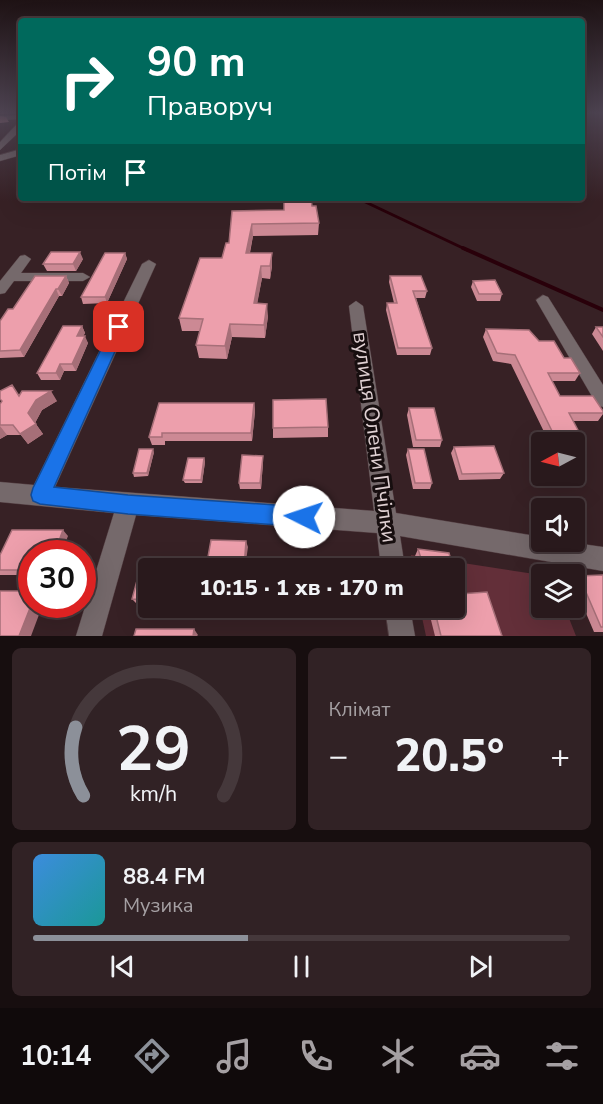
<!DOCTYPE html>
<html lang="uk">
<meta charset="utf-8">
<style>
:root{--surface:#29191c;--page:#312225;--text:#f1f3f6;--muted:#a5a0a3;--line:#45383b;--accent:#8c9099}
body{margin:0;font-family:"Nunito Sans",sans-serif;background:var(--page);color:var(--text);height:100vh;display:flex;flex-direction:column;font-size:22px;white-space:nowrap}
*{box-sizing:border-box;margin:0}
p{font-size:20px;color:var(--muted)}
.icon{flex:none;width:33px;height:33px;fill:none;stroke:currentColor;stroke-width:2;stroke-linecap:round;stroke-linejoin:round}
.map{position:relative;height:636px;overflow:hidden}
.sheet{display:flex;flex-direction:column;gap:12px;padding:12px;background:#170e0f;flex:1}
.sheet>*{flex:none}
.top-card{position:absolute;left:18px;top:18px;width:567px;height:183px;border-radius:6px;box-shadow:0 6px 24px #0002,0 0 0 2px var(--line);background:#00695c;color:#fff;overflow:hidden}
.needle{width:39px;rotate:263deg}
.buttons{position:absolute;left:531px;top:432px;display:grid;gap:12px}
.buttons a{display:grid;place-items:center;width:54px;height:54px;border-radius:6px;background:var(--surface);box-shadow:0 6px 24px #0002,0 0 0 2px var(--line);font-size:30px}
.speed{position:absolute;left:18px;top:540px;display:flex;gap:12px;font-size:30px;font-weight:700;text-align:center}
.speed>*{display:grid;place-content:center;width:78px;height:78px;border-radius:50%;background:var(--surface);box-shadow:0 6px 24px #0002,0 0 0 2px var(--line);line-height:1}
.speed .limit{border:9px solid #d22;background:#fff;color:#111}
.pin{position:absolute;display:grid;place-items:center;width:51px;height:51px;color:#fff;margin:-26px;border-radius:12px;box-shadow:0 3px 9px #0006}
.me{position:absolute;width:66px;margin:-33px;rotate:274deg;stroke-linejoin:round;filter:drop-shadow(0 0 4px #0008)}
.turn{display:flex;align-items:center;gap:21px;height:126px;padding:0 30px;font-size:27px}
.turn .icon{width:78px;height:78px;stroke-width:2.5}
.turn b{display:block;font-size:42px;line-height:51px}
.then{display:flex;align-items:center;height:57px;padding:0 30px;background:#0003;gap:12px;font-size:22px}
.big{font-size:45px;font-weight:800;line-height:1.1}
.sheet .tile{flex:1;display:flex;flex-direction:column;justify-content:center;gap:9px;min-width:0;padding:0 21px;border-radius:9px;background:var(--page)}
.sheet .dial{align-items:center;gap:0}
.dial svg{height:156px;overflow:visible;fill:none;stroke:var(--line);stroke-width:7;stroke-linecap:round;text-anchor:middle}
.dial text{fill:var(--text);stroke:none}
.song{display:flex;align-items:center;gap:18px}
.cover{width:72px;height:72px;border-radius:9px;background:linear-gradient(135deg,hsl(210 70% 55%),hsl(180 70% 35%))}
.played{height:6px;border-radius:3px;background:linear-gradient(90deg,var(--accent) 40%,var(--line) 40%)}
.keys{display:flex;justify-content:space-around;direction:ltr}
.heat{display:flex;justify-content:space-between;align-items:center;font-size:33px;direction:ltr}
.sheet .tiles{flex:1;display:grid;gap:12px;grid-template-columns:1fr 1fr}
.tile:last-child{grid-column:span 2}
.trip{position:absolute;left:138px;top:558px;width:327px;height:60px;border-radius:6px;background:var(--surface);box-shadow:0 6px 24px #0002,0 0 0 2px var(--line);font-weight:800;line-height:60px;text-align:center}
.menu{display:flex;height:96px;justify-content:space-around;align-items:center;background:#100a0b;color:var(--muted)}
.menu .icon{width:42px;height:42px}
.menu .current{color:var(--accent)}
.menu b{font-size:27px;color:var(--text)}
.map>svg:first-child{display:block}
.green{fill:#632f39}
.lines{fill:none;stroke-linecap:round;stroke-linejoin:round}
.stream-far1{stroke:#29000a;stroke-width:3}
.stream{stroke:#29000a;stroke-width:4}
.minor-casing{stroke:#523d41;stroke-width:1}
.minor{fill:#75696b;fill-rule:evenodd}
.wall{fill:#cc8994}
.shaded-wall{fill:#a66f78}
.building{fill:#ed9fac;stroke:#a66f78;stroke-width:1.5}
.route{fill:#1a73e8;stroke:#114b97;stroke-width:1.5}
.labels{text-anchor:middle;stroke-width:6;stroke-linejoin:round;paint-order:stroke}
.near-street-label{font-size:21px;fill:#e0d1d3;stroke:#170e0f}
</style>
<div class="map">
<svg width="603" height="636" viewBox="0 0 603 636">
<rect width="100%" height="100%" fill="#372125"/>
<path class="green" d="M411 555 541 575 542 608H565L576 636H426L420 608H454V568H414Z"/>
<g class="lines">
<path class="stream-far1" d="M357 198 467 250"/>
<path class="stream" d="M463 248 603 310"/>
<defs>
<path id="minor" d="M21 115V119L0 120V116Z
M18 123H21V130L0 150V142Z
M21 149V155L0 161V155Z
M25 255 31 259 21 273H83L90 277 83 281H14L5 293 0 294V281L20 256Z
M149 260 156 264 55 487 374 511 349 306 356 301 363 306 396 513 542 537V542H568L603 547V571L400 536 405 568H381L377 533 136 515 102 636H76L114 513 0 502V482L34 485 142 264Z
M543 295 548 297 603 385V407L597 405 536 300Z
M385 608H410L415 636H389Z"/>
</defs>
<use href="#minor" class="minor-casing"/>
<use href="#minor" class="minor"/>
</g>
<path class="wall" d="M0 116 6 117 9 122 0 123Z
M312 206 319 223 318 235 253 236 250 253H272V266L270 279 262 278 257 303 268 316 265 338 232 337 227 359 199 358 196 345 200 331H182L179 318 222 258 229 243 232 211 284 210Z
M125 253 127 259 107 303 83 304 81 297Z
M83 259 76 271H47L43 264Z
M66 276 69 283 62 296H59L24 357 0 358V321Z
M390 276 427 291 425 298H416L432 348 430 355H397L386 310 387 303H394L389 282Z
M473 281 502 294 500 301H477L471 287Z
M82 326 85 333 83 336 88 343 76 371H64L60 380H41L37 373Z
M596 327H603V351L592 334Z
M486 329 539 341 564 358 580 373 575 381H552L560 396 603 411V414L598 421H573L579 432 573 440H548L511 364 493 361 483 337Z
M20 396 57 401 42 410 35 423 43 434 28 444 21 435H7L0 439V404Z
M254 403 255 411 252 441H165V445H152L149 437Z
M409 408 442 440 440 447H413L407 415Z
M328 427V437L273 438V428Z
M454 447 504 473 500 479 459 480 451 453Z
M408 449 432 483 430 489H413L406 455Z
M154 452 148 476 134 477 133 473Z
M263 456V462L261 489H240L239 483Z
M204 458 205 462 202 483H185L183 480Z
M68 536 32 554V575H0V555Z
M418 549 453 568H418L415 556Z
M142 562 181 563 184 568H148V604H137L132 599Z
M603 575V632H594L574 585V579L579 576Z
M460 594 502 636H435L428 608H454Z"/>
<path class="shaded-wall" d="M0 112H20L19 113 0 114Z
M252 224 253 236 247 265 246 253Z
M80 252 83 259 76 271 73 264Z
M125 253 127 259 107 303 105 297Z
M272 253V266L270 279V266Z
M261 266 262 278 255 316 254 303Z
M66 276 69 283 62 296 58 289Z
M56 289 59 296 24 357 20 350Z
M267 304 268 316 265 338 264 325Z
M230 324 232 337 227 359 225 346Z
M82 326 85 333 80 343 77 336Z
M85 336 88 343 76 371 72 364Z
M60 364 64 371 60 380 56 373Z
M51 391 57 401 42 410 35 423 28 413 36 400Z
M254 403 255 411 252 441 251 433Z
M36 424 43 434 28 444 20 434Z
M0 426 7 435 0 439Z
M153 449 154 452 148 476 147 473Z
M263 456V462L261 489 260 483Z
M204 458 205 462 202 483 201 480Z
M63 530 68 536 61 554H54Z
M246 541 248 547 245 568H244Z
M32 603V604H43L31 636H19Z
M194 629 198 635 197 636H193Z"/>
<path class="building" d="M284 198H311L312 206H316L319 223 252 224 246 253H272L270 266H261L254 303 267 304 264 325 230 324 225 346 196 345 203 319 179 318 200 258H222L226 243H229L232 211 284 210Z
M51 252H80L73 264H43Z
M105 253H125L105 297H81Z
M35 276H66L58 289H56L20 350 0 351V321L8 309H13Z
M390 276H421L427 291H413L432 348H398L387 303H397Z
M495 280 502 294H479L473 281Z
M63 326H82L77 336H85L72 364H60L56 373H37Z
M596 327H603V337Z
M486 329 529 330 539 341H554L564 358H571L580 373H548L560 396H593L603 411V413H569L579 432 553 433 515 355 497 353Z
M12 385 19 396 22 391H51L36 400 28 413 36 424 20 434 13 425H0V404L2 401 0 399V391Z
M326 399 328 427 273 428V400Z
M159 403H254L251 433H162V437H149Z
M409 408H434L442 440H416Z
M494 446 504 473 462 474 454 447Z
M139 449H153L147 473H133Z
M408 449H424L432 483H415Z
M242 455 263 456 260 483H239Z
M188 458H204L201 480H183Z
M12 530H63L54 554H32V570H0V555Z
M211 540 246 541 244 568H206Z
M418 549 449 553 453 568H424Z
M142 562 181 563 180 568H148V600L132 599Z
M454 574 460 594 487 592 502 636H441L434 608H454Z
M603 575V627H601L579 576Z
M0 591H32V603L19 636H0Z
M136 629H194L193 636H134Z"/>
<linearGradient id="sky" x2="0" y2="1"><stop stop-color="#1e1214"/><stop offset="0.56" stop-color="#4d4351"/><stop offset="1" stop-color="#4d4351" stop-opacity="0"/></linearGradient>
<rect width="603" height="201" fill="url(#sky)"/>
<path class="route" d="M119 322 126 327 54 487 128 495 304 507 311 509 314 517 311 524 304 527 128 514 40 504 33 501 31 495 33 488 112 327Z"/>
<g class="labels">
<g class="near-street-label">
<text transform="translate(375 437) rotate(82)" y="7">вулиця Олени Пчілки</text>
</g>
</g>
</svg>
<div class="buttons">
<a><svg class="needle" viewBox="-14 -14 28 28"><path d="M0-13l5 13h-10z" fill="#e53935"/><path d="M0 13l5-13h-10z" fill="#a5a0a3"/></svg></a>
<a><svg class="icon" aria-label="sound" viewBox="0 0 24 24"><path d="M4 9h4l5-4v14l-5-4H4zM17 9q2 3 0 6"/></svg></a>
<a><svg class="icon" aria-label="layers" viewBox="0 0 24 24"><path d="M12 4l9 5-9 5-9-5zM3 14l9 5 9-5"/></svg></a>
</div>
<div class="speed"><div class="limit">30</div></div>
<div class="pin" style="left:119px;top:327px;background:#d93025"><svg class="icon" aria-label="arrive" viewBox="0 0 24 24"><path d="M6 21V4h12l-3 4 3 4H6"/></svg></div>
<svg class="me" style="left:304px;top:517px" viewBox="-20 -20 40 40"><circle r="19" fill="#fff"/><path d="M0-13L10 11 0 6-10 11z" fill="#1a73e8"/></svg>
<div class="trip">10:15 · 1 хв · 170 m</div>
<div class="top-card">
<div class="turn"><svg class="icon" aria-label="right" viewBox="0 0 24 24"><path d="M7 20v-9h11M14 6l5 5-5 5"/></svg><div><b>90 m</b>Праворуч</div></div>
<div class="then">Потім<svg class="icon" aria-label="arrive" viewBox="0 0 24 24"><path d="M6 21V4h12l-3 4 3 4H6"/></svg></div>
</div>
</div>
<section class="sheet">
<div class="tiles">
<div class="tile dial"><svg viewBox="0 0 100 80">
<path d="M14 69A42 42 0 1 1 86 69"/>
<path d="M14 69A42 42 0 0 1 10 34" stroke="#8c9099"/>
<text x="50" y="56" font-size="32" font-weight="700">29</text>
<text x="50" y="72" font-size="11">km/h</text>
</svg></div>
<div class="tile"><p>Клімат</p>
<div class="heat"><a>−</a><b class="big">20.5°</b><a>+</a></div>
</div>
<div class="tile">
<div class="song"><i class="cover"></i><div><b>88.4 FM</b><p>Музика</p></div></div>
<div class="played"></div>
<div class="keys"><svg class="icon" aria-label="previous" viewBox="0 0 24 24"><path d="M18 5L8 12l10 7zM5 5v14"/></svg><svg class="icon" aria-label="pause" viewBox="0 0 24 24"><path d="M8 5v14M16 5v14"/></svg><svg class="icon" aria-label="next" viewBox="0 0 24 24"><path d="M6 5l10 7-10 7zM19 5v14"/></svg></div>
</div>
</div>
</section>
<nav class="menu">
<b>10:14</b>
<svg class="icon current" aria-label="directions" viewBox="0 0 24 24"><path d="M12 3l9 9-9 9-9-9zM9 14v-3h6M13 9l2 2-2 2"/></svg>
<svg class="icon" aria-label="music" viewBox="0 0 24 24"><path d="M9 18V5l10-2v13"/><circle cx="6" cy="18" r="3"/><circle cx="16" cy="16" r="3"/></svg>
<svg class="icon" aria-label="phone" viewBox="0 0 24 24"><path d="M5 4h4l2 5-3 2q2 4 5 5l2-3 5 2v4C11 20 4 13 5 4z"/></svg>
<svg class="icon" aria-label="climate" viewBox="0 0 24 24"><path d="M12 3v18M4 7l16 10M4 17L20 7"/></svg>
<svg class="icon" aria-label="car" viewBox="0 0 24 24"><path d="M5 17H2v-5l4-1 3-4h7l3 4 3 1v5h-3M9 17h6M6 11h13"/><circle cx="7" cy="17" r="2"/><circle cx="17" cy="17" r="2"/></svg>
<svg class="icon" aria-label="filters" viewBox="0 0 24 24"><path d="M4 7h16M4 17h16"/><circle cx="9" cy="7" r="2"/><circle cx="15" cy="17" r="2"/></svg>
</nav>
